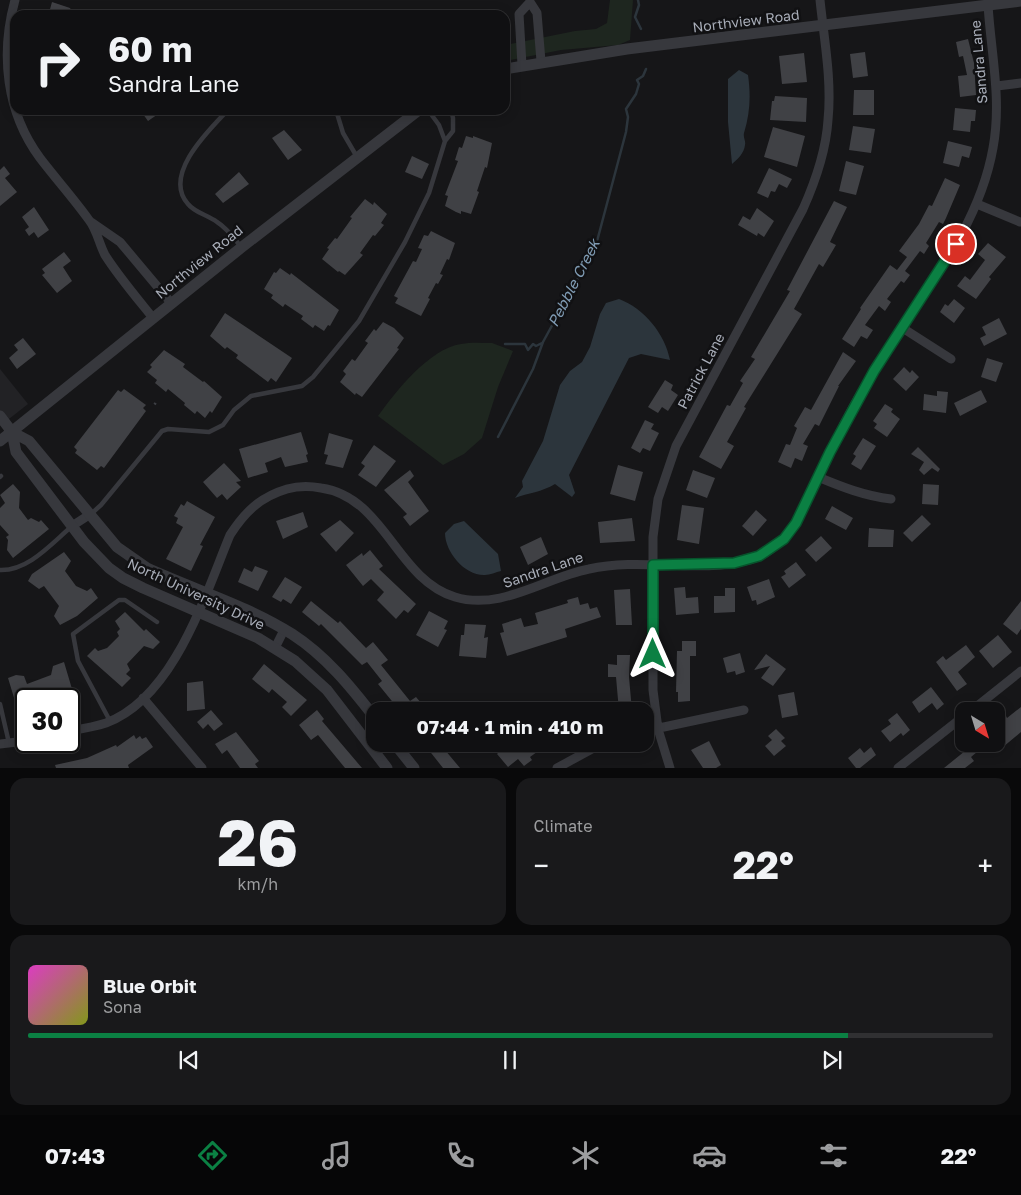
<!DOCTYPE html>
<meta charset="utf-8">
<style>
:root{--surface:#101012;--page:#19191b;--text:#f1f3f6;--muted:#9c9d9f;--line:#303032;--accent:#0b8043}
body{margin:0;font-family:"Golos Text",sans-serif;background:var(--page);color:var(--text);height:100vh;display:flex;flex-direction:column;font-size:19px;white-space:nowrap}
*{box-sizing:border-box;margin:0}
p{font-size:16px;color:var(--muted)}
.icon{flex:none;width:28px;height:28px;fill:none;stroke:currentColor;stroke-width:2;stroke-linecap:round;stroke-linejoin:round}
.map{position:relative;height:768px;overflow:hidden}
.drawer{display:flex;flex-direction:column;gap:10px;padding:10px;background:#09090a;flex:1}
.drawer>*{flex:none}
.banner{position:absolute;left:10px;top:10px;width:500px;height:105px;border-radius:15px;box-shadow:0 2px 12px #0003,0 0 0 1px var(--line);background:#101012;color:var(--text);overflow:hidden}
.needle{width:32px;rotate:142deg}
.tools{position:absolute;left:955px;top:702px;display:grid;gap:10px}
.tools a{display:grid;place-items:center;width:50px;height:50px;border-radius:10px;background:var(--surface);box-shadow:0 2px 12px #0003,0 0 0 1px var(--line);font-size:25px}
.speed{position:absolute;left:15px;top:688px;display:flex;gap:10px;font-size:25px;font-weight:700;text-align:center}
.speed>*{display:grid;place-content:center;width:65px;height:65px;border-radius:50%;background:var(--surface);box-shadow:0 2px 12px #0003,0 0 0 1px var(--line);line-height:1}
.speed .limit{border:2px solid #111;border-radius:8px;background:#fff;color:#111}
.pin{position:absolute;display:grid;place-items:center;width:42px;height:42px;color:#fff;margin:-21px;border:2px solid #fff;border-radius:50%;box-shadow:0 1px 5px #0007}
.me{position:absolute;width:55px;margin:-28px;rotate:0deg;stroke-linejoin:round;filter:drop-shadow(0 0 4px #0008)}
.turn{display:flex;align-items:center;gap:18px;height:105px;padding:0 15px;font-size:22px}
.turn .icon{width:65px;height:65px;stroke-width:2.5}
.turn b{display:block;font-size:35px;line-height:42px}
.big{font-size:38px;font-weight:700;line-height:1.1}
.drawer .tile{flex:1;display:flex;flex-direction:column;justify-content:center;gap:8px;min-width:0;padding:0 18px;border-radius:15px;background:var(--page)}
.drawer .dial{align-items:center;gap:0}
.dial b{font-size:65px;line-height:1}
.song{display:flex;align-items:center;gap:15px}
.cover{width:60px;height:60px;border-radius:8px;background:linear-gradient(135deg,hsl(310 70% 55%),hsl(70 70% 35%))}
.played{height:5px;border-radius:2px;background:linear-gradient(90deg,var(--accent) 85%,var(--line) 85%)}
.keys{display:flex;justify-content:space-around;direction:ltr}
.heat{display:flex;justify-content:space-between;align-items:center;font-size:28px;direction:ltr}
.drawer .tiles{flex:1;display:grid;gap:10px;grid-template-columns:1fr 1fr}
.tile:last-child{grid-column:span 2}
.trip{position:absolute;left:366px;top:702px;width:288px;height:50px;border-radius:15px;background:var(--surface);box-shadow:0 2px 12px #0003,0 0 0 1px var(--line);font-weight:700;line-height:50px;text-align:center}
.tabs{display:flex;height:80px;justify-content:space-around;align-items:center;background:#060607;color:var(--muted)}
.tabs .icon{width:35px;height:35px}
.tabs .active{color:var(--accent)}
.tabs b{font-size:22px;color:var(--text)}
.map>svg:first-child{display:block}
.built{fill:#222225}
.green{fill:#1e261f}
.water{fill:#2c353c}
.lines{fill:none;stroke-linecap:round;stroke-linejoin:round}
.stream{stroke:#2c353c;stroke-width:2.5}
.building{fill:#404145}
.path{stroke:#3d3f44;stroke-width:2;stroke-dasharray:2.5 4;stroke-linecap:butt}
.service{stroke:#37383d;stroke-width:4.5}
.minor{stroke:#37383d;stroke-width:9}
.tertiary{stroke:#37383d;stroke-width:11}
.route-casing{stroke:#07532c;stroke-width:12}
.route{stroke:#0b8043;stroke-width:9}
.labels{text-anchor:middle;stroke-width:5;stroke-linejoin:round;paint-order:stroke}
.street-label{font-size:14px;fill:#a8adb8;stroke:#111113}
.water-label{font-size:15px;font-style:italic;fill:#7f9bb3;stroke:#111113}
</style>
<div class="map">
<svg width="1021" height="768" viewBox="0 0 1021 768">
<rect width="100%" height="100%" fill="#161618"/>
<path class="built" d="M0 369 28 404 0 426Z"/>
<path class="green" d="M610 0H633L630 40 618 45 561 50 505 61V45L575 31 596 29 607 23Z
M492 343 513 351 498 387 482 438 464 454 443 465 378 416C396 391 429 349 461 344 471 342 482 343 492 343Z"/>
<path class="water" d="M739 70 748 75C751 96 750 113 744 133 743 138 746 141 745 145 744 153 738 159 732 164L728 122V79Z
M619 299C644 308 665 334 670 360L641 354 629 358 569 475 575 493 572 497 555 484C542 492 528 493 515 498L523 487 522 481 543 441 560 385 570 371 582 362 590 347 600 314 606 303Z
M464 521 498 554 501 571C496 572 490 575 485 575 465 576 445 552 445 533L454 524Z"/>
<g class="lines">
<path class="stream" d="M638 0 639 5 635 17 641 29
M505 344H525L528 350 533 344 536 346 542 343
M498 437 533 369 543 342 596 245 626 132 628 117 626 109 636 94 639 84 637 80 643 76 646 69"/>
</g>
<path class="building" d="M52 2 70 8 74 15 49 13Z
M968 39 974 63 976 95 960 97 958 76 967 75 963 56 959 57 956 42Z
M865 52 868 76 853 78 850 54Z
M804 53 807 82 782 84 779 56Z
M854 90H874V115H853Z
M775 96 807 98 806 122 770 120 772 101H774Z
M955 108 976 110 975 121H971L970 132 953 130Z
M140 110H164L148 121Z
M853 126 875 129 871 153 849 150Z
M773 127 805 136 797 167 764 157Z
M284 130 302 150 288 160 272 138Z
M466 136 473 138V136L492 143 487 168 485 167 477 191 479 192 471 214 461 211V214L456 212 445 206 448 196 445 195 458 161 455 160 459 147 462 148Z
M948 141 972 147 969 158 962 156 959 167 943 163Z
M412 156 429 164 422 179 405 172Z
M846 161 864 166 856 195 839 191Z
M4 166 10 174 5 178 17 192 0 206V170Z
M769 168 792 179 787 188 779 184 775 192 771 191 768 198 757 193Z
M239 172 249 184 223 203 215 194Z
M945 178 960 185 946 218 943 224 939 222 926 243 929 246 924 254 920 251 905 271 910 275 904 283 901 281 887 299 891 302 885 311 879 306 865 325 873 330 867 339 861 336 854 347 842 339 861 309 860 308 890 265 897 270 907 257 899 251 919 224 929 205 932 206Z
M365 199 373 205 374 202 387 214 381 223 384 225 375 236 373 235 360 253 363 255 345 275 339 271 338 272 322 259 329 249 327 248 335 238 337 239 352 218 350 217Z
M834 201 847 207 830 242 836 245 823 267 819 264 794 309 802 314 744 407 746 408 727 442 734 446 721 469 699 457 727 405 730 406 743 383 740 381 755 359 751 357 790 291 787 290Z
M34 207 49 230 38 238 34 232 29 236 25 230 29 227 22 217Z
M757 208 774 221 764 237 758 233 757 236 738 225 743 216 750 220Z
M431 231 455 243 449 260 447 259 440 274 443 275 438 284 436 283 428 298 430 299 421 316 395 303 398 298 394 296 413 261 416 262 422 249 418 248 424 235 428 236Z
M988 243 1006 257 989 277 991 279 976 299 957 286 965 276 970 280 985 260 978 254Z
M64 252 71 261 63 267 72 281 57 293 42 275 45 273 42 269Z
M280 268 290 275 291 273 339 310 330 326 328 325 324 331 315 325 313 328 301 319 303 316 285 304 283 307 271 298 273 295 264 289 274 272 276 273Z
M954 299 965 308 954 323 940 312 945 304 948 306Z
M225 313 292 358 276 382 271 378 268 382 236 358 238 355 227 347 225 349 210 336Z
M999 318 1007 334 984 346 980 338 986 335 982 327Z
M383 322 394 328 404 338 397 348 399 349 362 397 356 393 355 395 340 382 346 374 343 371 352 359 355 361 368 343 365 341 374 329 376 331Z
M23 338 36 354 17 369 9 358 18 350 14 345Z
M164 350 185 364 183 367 203 382 204 381 222 397 212 413 210 411 205 418 197 411 195 414 184 405 185 403 168 389 166 392 155 383 157 380 147 372 152 367 150 365Z
M843 352 856 361 838 386H839L819 426 815 424 803 444 808 446 802 461 795 458 791 468 778 462 786 444 790 445 797 428 794 426 805 407 811 410Z
M987 358 1003 363 996 382 981 377Z
M904 367 910 373 912 370 919 377 906 391 893 379Z
M665 380 673 385 671 390 678 395 668 411 662 407 658 413 648 407Z
M124 389 146 405 143 408 146 411 104 468 101 466 97 470 75 453 77 450 74 447 118 390 121 392Z
M981 390 987 402 960 416 954 403Z
M937 391 948 392 946 413 923 410 924 394 937 396Z
M885 404 893 409 891 412 900 419 887 437 874 428 877 424 873 421Z
M645 420 654 424 651 429 659 433 650 451 643 448 640 453 631 448Z
M301 432 308 454 306 455 308 462 285 467 281 457 265 463 268 472 248 478 239 449Z
M329 433 353 440 343 468 325 464 328 455 324 454Z
M863 438 876 446 861 470 851 464 856 456 853 454Z
M374 445 396 461 376 487 358 475 365 466 361 463Z
M918 447 940 469 938 472 932 468 924 475 919 470 924 462 911 454Z
M224 463 241 481 236 482 241 487 227 500 222 494 217 498 203 482Z
M618 465 643 472 635 501 610 494Z
M410 470 414 476 408 482 429 511 410 526 403 517 407 514 384 490Z
M693 470 715 478 707 498 686 490Z
M13 484 20 492 19 508 28 520 31 518 39 522 41 520 49 529 13 558 7 550 8 540 6 537 9 535 0 525V508L5 503 0 495Z
M923 484 939 485 938 505 922 504Z
M187 501 215 517 200 545 203 546 191 571 166 559 183 527 176 523 178 518 174 516 181 504 184 506Z
M682 505 704 508 699 544 677 540Z
M832 506 853 518 846 530 825 519Z
M756 510 767 520 753 536 742 526Z
M303 512 308 527 283 539 276 521Z
M922 515 931 524 912 542 903 533Z
M632 518 635 541 600 543 598 522Z
M340 520 354 533 336 552 320 534Z
M869 528 894 530 893 547H868Z
M821 536 832 548 816 562 805 550Z
M541 537 548 554 528 565 520 547Z
M370 550 383 566 379 569 416 604 408 613 404 610 396 619 377 600 384 592 371 579 363 586 346 565 362 553 363 556Z
M64 552 71 561 65 571 76 586 87 591 91 588 98 598 77 616 60 625 54 616 59 606 44 586 39 589 28 581 32 574Z
M796 562 806 575 789 588 781 577 786 574 784 571Z
M255 566 268 571 258 591 238 582 244 568 252 572Z
M285 577 302 587 291 604 283 599 281 602 272 597Z
M769 579 775 597 757 605 756 600 752 601 747 587Z
M685 587 686 598 698 597 699 613 676 615 674 588Z
M725 588H735V612L714 613V596H725Z
M630 589 632 625H616L614 590Z
M578 597 580 605 588 603 590 609 597 607 601 617 565 629 567 637 507 656 500 633 504 632 502 624 521 618 524 627 538 624 535 613 568 603 567 600Z
M311 601 338 623 340 621 366 648 373 642 388 660 381 665 410 701 416 697 428 711H400L378 684 382 681 367 662 362 665 321 624 319 626 302 612Z
M1021 601V629L1017 635 1003 624Z
M429 611 448 621 444 629 447 630 438 647 416 635Z
M125 612 144 631 146 629 160 642 153 649 144 646 127 664 130 670 126 674 131 678 122 687 87 656 95 648 98 651 107 648 119 636 117 632 120 629 115 621Z
M465 624 486 625 484 638 488 637 486 658 459 656 461 635H464Z
M998 635 1012 652 993 668 979 651Z
M682 641H696V656H690V701L678 702V692H676L677 651H682Z
M966 645 975 657 958 672 967 684 957 691 936 662 943 656 946 660Z
M740 653 745 672 736 675 735 671 727 673 723 658Z
M766 654 786 669 773 686 761 678 770 666 754 670Z
M617 655H630L629 677 632 711H619L616 677H608V664L617 665Z
M64 662 75 699H26L25 734 8 678 16 675 24 676 27 684 51 675 53 666Z
M264 664 307 700 291 716 282 707 287 702 272 689 269 693 252 679Z
M203 681 205 709 187 711V683Z
M931 687 944 704 937 710 932 703 919 713 912 702Z
M794 692 798 715 782 718 778 695Z
M1021 707V732L1003 747 996 739V732L1002 728 997 722 1006 716 1007 718Z
M211 710 223 724 214 731 208 724 203 729 197 722Z
M317 710 324 719 322 721 362 768H345L318 735 311 740 299 725Z
M897 713 910 730 903 736 901 733 890 742 881 731 891 724 888 720Z
M776 729 785 738 781 741 786 746 774 756 765 746 772 740 768 736Z
M236 732 259 761 255 764 258 768H240L227 750 222 754 215 744Z
M134 735 136 739 140 736 142 739 146 737 153 747 128 765 129 768H56L55 765 87 758 116 745 117 747Z
M709 741 721 765 716 768H703L691 750Z
M424 744H440L460 768H443Z
M502 744 505 747 509 744H548L530 757 532 760 524 766 518 759 508 767 497 754 499 752 496 749Z
M970 744 977 752 971 757 974 761 965 768H944L965 751 963 749Z
M871 747 876 755 860 768H856L848 758 860 748 864 753Z"/>
<g class="lines">
<path class="path" d="M154 403 159 406"/>
<path class="service" d="M228 110C209 130 162 175 188 204 195 213 208 215 217 222 227 228 234 238 241 247
M336 110 343 133 357 157
M428 110 439 125 445 141
M0 477 1 476
M91 514 101 505 162 431 168 429 209 432 223 425 234 410 251 396 302 386 313 377 359 321 405 242 429 193 445 141 453 131V118L451 110
M0 570C28 571 51 544 71 527
M0 704 9 743
M110 721 78 661 73 634 119 600H125L157 622"/>
<path class="minor" d="M15 0C0 54 6 112 40 158 56 179 74 199 89 220 97 230 99 244 105 255 119 277 137 298 153 318
M522 65 519 14 530 2 537 13 541 61
M997 86 1021 83
M977 204 1020 222
M91 222 120 242 172 304
M901 327 951 359
M818 477C842 487 865 496 891 499
M72 526 89 515
M275 648 284 630
M143 698 202 768
M971 711 1021 671
M69 731C81 729 94 727 106 723 174 698 205 595 230 535 245 512 260 497 287 489 298 486 310 486 321 488 385 497 396 579 455 597 501 611 544 578 589 569 642 557 698 574 750 560 770 554 785 539 796 523 821 471 844 419 874 371 917 299 978 233 993 148 1002 100 991 53 988 5
M645 731 744 710
M0 744 26 741
M557 768 601 744
M670 768 658 729 653 690V537L658 499 676 446 803 209C816 180 826 151 828 120 832 80 824 39 820 0
M898 768 964 716"/>
<path class="tertiary" d="M505 69 627 49 1021 1
M0 416 12 432 29 441 117 547 147 568C195 590 248 606 292 634 326 656 351 687 375 718
M12 432 16 452 84 542 109 568 123 578 143 588 258 638 295 661 327 690 387 768
M0 441 242 247 419 110
M395 744 414 768"/>
</g>
<g class="lines">
<defs>
<path id="route" d="M653 654V565L734 563 759 556 784 539 796 523 830 452 874 371 956 244"/>
</defs>
<use href="#route" class="route-casing"/>
<use href="#route" class="route"/>
</g>
<g class="labels">
<g class="street-label">
<text transform="translate(746 21) rotate(-7)" y="5">Northview Road</text>
<text transform="translate(979 62) rotate(-95)" y="5">Sandra Lane</text>
<text transform="translate(199 262) rotate(-39)" y="5">Northview Road</text>
<text transform="translate(701 371) rotate(-62)" y="5">Patrick Lane</text>
<text transform="translate(543 570) rotate(-19)" y="5">Sandra Lane</text>
<text transform="translate(196 594) rotate(25)" y="5">North University Drive</text>
</g>
<g class="water-label">
<text transform="translate(574 283) rotate(-63)" y="5">Pebble Creek</text>
</g>
</g>
</svg>
<div class="tools">
<a><svg class="needle" viewBox="-14 -14 28 28"><path d="M0-13l5 13h-10z" fill="#e53935"/><path d="M0 13l5-13h-10z" fill="#9c9d9f"/></svg></a>
</div>
<div class="speed"><div class="limit">30</div></div>
<div class="pin" style="left:956px;top:244px;background:#d93025"><svg class="icon" aria-label="arrive" viewBox="0 0 24 24"><path d="M6 21V4h12l-3 4 3 4H6"/></svg></div>
<svg class="me" style="left:653px;top:654px" viewBox="-20 -20 40 40"><path d="M0-17L14 15 0 8-14 15z" fill="#0b8043" stroke="#fff" stroke-width="4"/></svg>
<div class="trip">07:44 · 1 min · 410 m</div>
<div class="banner">
<div class="turn"><svg class="icon" aria-label="right" viewBox="0 0 24 24"><path d="M7 20v-9h11M14 6l5 5-5 5"/></svg><div><b>60 m</b>Sandra Lane</div></div>
</div>
</div>
<section class="drawer">
<div class="tiles">
<div class="tile dial"><b>26</b><p>km/h</p></div>
<div class="tile"><p>Climate</p>
<div class="heat"><a>−</a><b class="big">22°</b><a>+</a></div>
</div>
<div class="tile">
<div class="song"><i class="cover"></i><div><b>Blue Orbit</b><p>Sona</p></div></div>
<div class="played"></div>
<div class="keys"><svg class="icon" aria-label="previous" viewBox="0 0 24 24"><path d="M18 5L8 12l10 7zM5 5v14"/></svg><svg class="icon" aria-label="pause" viewBox="0 0 24 24"><path d="M8 5v14M16 5v14"/></svg><svg class="icon" aria-label="next" viewBox="0 0 24 24"><path d="M6 5l10 7-10 7zM19 5v14"/></svg></div>
</div>
</div>
</section>
<nav class="tabs">
<b>07:43</b>
<svg class="icon active" aria-label="directions" viewBox="0 0 24 24"><path d="M12 3l9 9-9 9-9-9zM9 14v-3h6M13 9l2 2-2 2"/></svg>
<svg class="icon" aria-label="music" viewBox="0 0 24 24"><path d="M9 18V5l10-2v13"/><circle cx="6" cy="18" r="3"/><circle cx="16" cy="16" r="3"/></svg>
<svg class="icon" aria-label="phone" viewBox="0 0 24 24"><path d="M5 4h4l2 5-3 2q2 4 5 5l2-3 5 2v4C11 20 4 13 5 4z"/></svg>
<svg class="icon" aria-label="climate" viewBox="0 0 24 24"><path d="M12 3v18M4 7l16 10M4 17L20 7"/></svg>
<svg class="icon" aria-label="car" viewBox="0 0 24 24"><path d="M5 17H2v-5l4-1 3-4h7l3 4 3 1v5h-3M9 17h6M6 11h13"/><circle cx="7" cy="17" r="2"/><circle cx="17" cy="17" r="2"/></svg>
<svg class="icon" aria-label="filters" viewBox="0 0 24 24"><path d="M4 7h16M4 17h16"/><circle cx="9" cy="7" r="2"/><circle cx="15" cy="17" r="2"/></svg>
<b>22°</b>
</nav>
